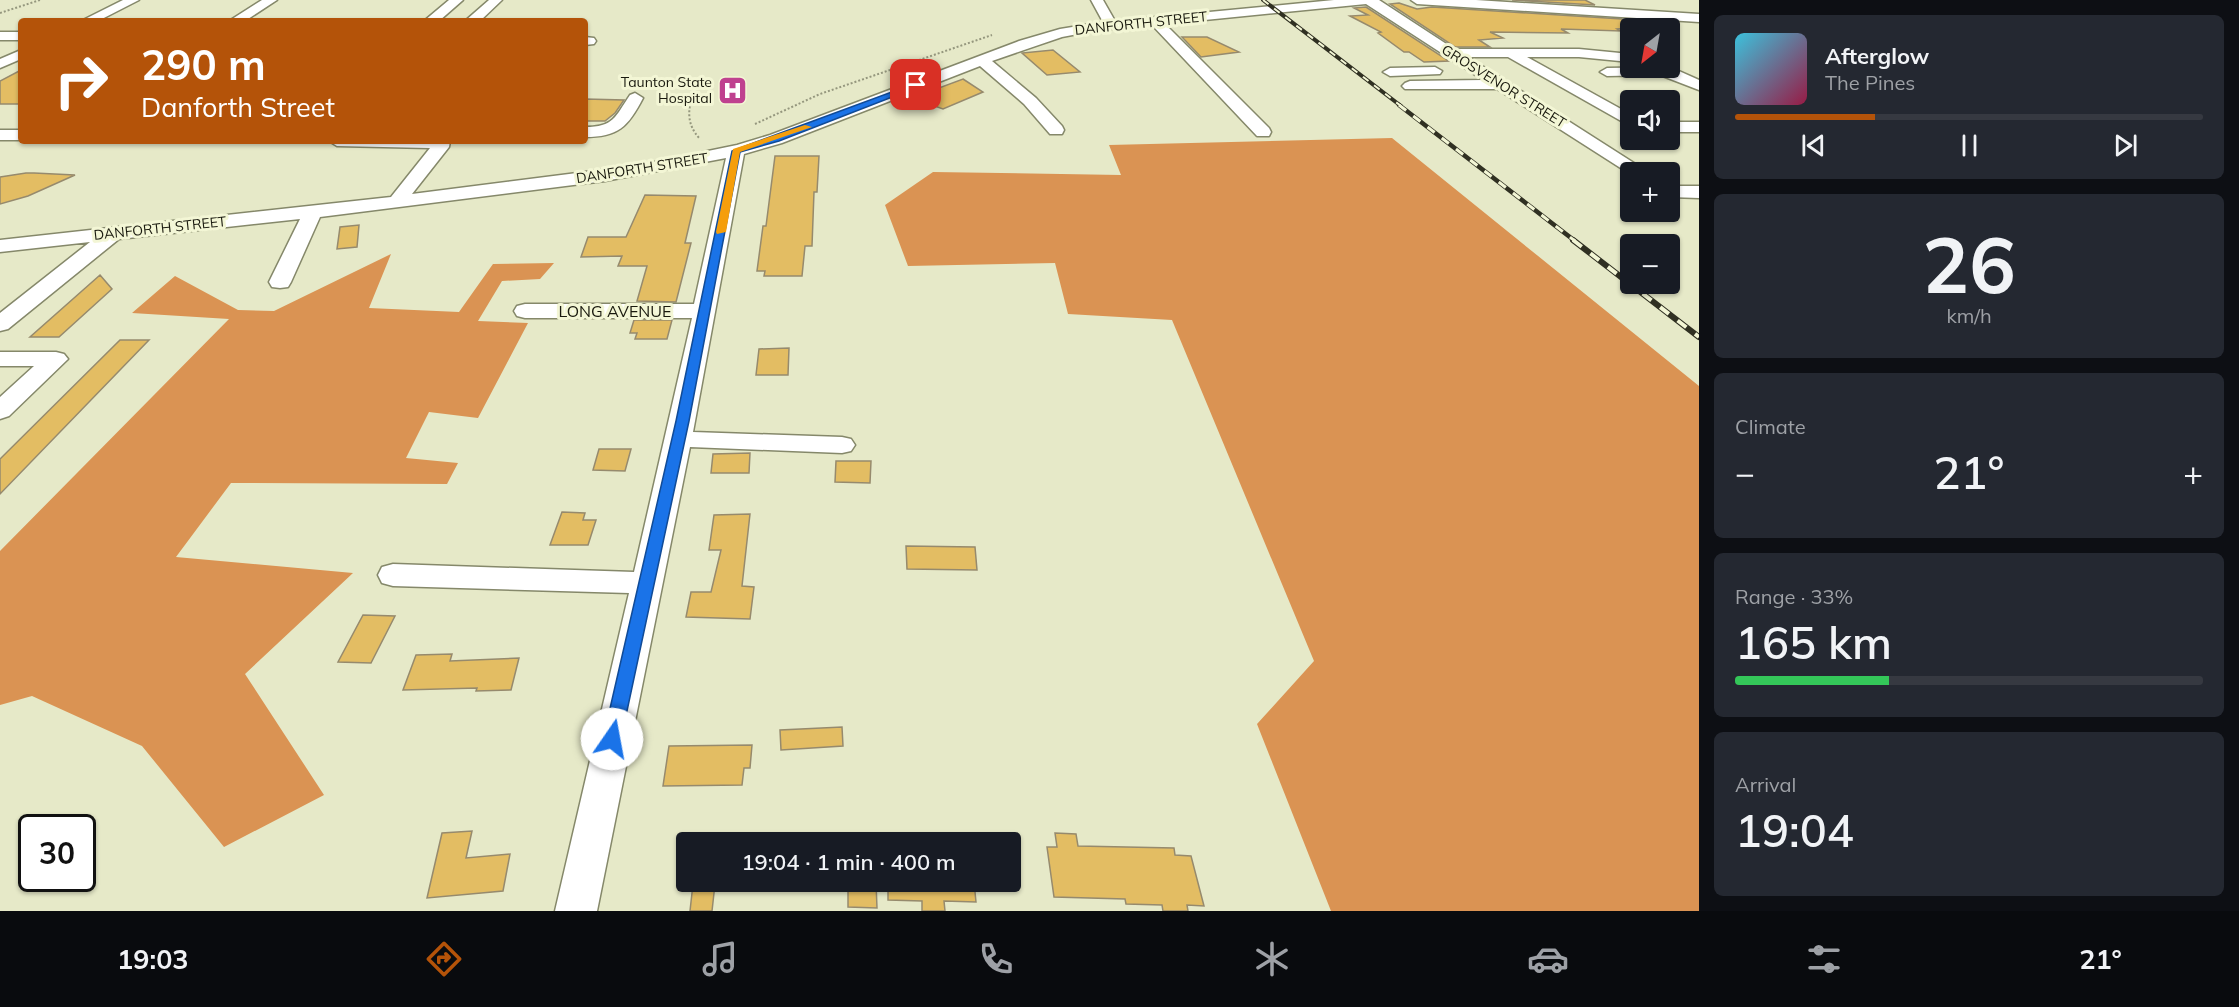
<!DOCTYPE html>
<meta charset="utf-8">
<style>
:root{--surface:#171b24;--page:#242831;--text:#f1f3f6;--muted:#9ea1a6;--line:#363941;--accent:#b45309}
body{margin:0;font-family:Mulish,sans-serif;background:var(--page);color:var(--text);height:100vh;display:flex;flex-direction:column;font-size:22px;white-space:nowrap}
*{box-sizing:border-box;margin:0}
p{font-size:20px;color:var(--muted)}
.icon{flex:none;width:33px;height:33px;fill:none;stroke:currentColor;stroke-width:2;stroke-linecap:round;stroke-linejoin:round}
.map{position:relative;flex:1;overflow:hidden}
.side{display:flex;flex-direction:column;gap:15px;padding:15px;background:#0d0f14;width:540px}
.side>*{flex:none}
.guide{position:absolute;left:18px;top:18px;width:570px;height:126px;border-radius:6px;box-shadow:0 2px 4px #0004;background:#b45309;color:#fff;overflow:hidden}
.needle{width:39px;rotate:211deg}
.buttons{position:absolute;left:1620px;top:18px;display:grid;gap:12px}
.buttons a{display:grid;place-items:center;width:60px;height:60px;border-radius:6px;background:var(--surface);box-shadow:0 2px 4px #0004;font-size:30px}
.speed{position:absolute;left:18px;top:814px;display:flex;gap:12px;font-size:30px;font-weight:700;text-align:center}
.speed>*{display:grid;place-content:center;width:78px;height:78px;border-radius:50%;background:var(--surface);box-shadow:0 2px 4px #0004;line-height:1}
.speed .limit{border:3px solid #111;border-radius:9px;background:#fff;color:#111}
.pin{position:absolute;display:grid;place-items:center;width:51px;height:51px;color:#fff;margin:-26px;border-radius:12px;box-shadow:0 3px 9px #0006}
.me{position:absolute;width:66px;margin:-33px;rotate:12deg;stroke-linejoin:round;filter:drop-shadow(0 0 4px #0008)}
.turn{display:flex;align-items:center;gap:21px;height:126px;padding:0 24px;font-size:27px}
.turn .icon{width:78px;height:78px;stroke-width:2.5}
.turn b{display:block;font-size:42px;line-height:51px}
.big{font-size:45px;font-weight:600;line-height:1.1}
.side .tile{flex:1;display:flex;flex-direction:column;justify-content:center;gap:9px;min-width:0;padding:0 21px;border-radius:9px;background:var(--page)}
.side .dial{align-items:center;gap:0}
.dial b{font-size:78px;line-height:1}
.song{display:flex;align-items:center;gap:18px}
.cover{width:72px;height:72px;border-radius:9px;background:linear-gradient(135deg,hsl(190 70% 55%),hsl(340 70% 35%))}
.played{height:6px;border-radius:3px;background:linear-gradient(90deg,var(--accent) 30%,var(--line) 30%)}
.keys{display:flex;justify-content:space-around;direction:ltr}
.heat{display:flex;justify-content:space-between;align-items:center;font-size:33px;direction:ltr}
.charge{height:9px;border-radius:4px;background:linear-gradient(90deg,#34c759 33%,var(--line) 0)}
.trip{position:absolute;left:676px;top:832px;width:345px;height:60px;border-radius:6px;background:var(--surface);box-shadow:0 2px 4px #0004;font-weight:600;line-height:60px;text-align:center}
.tab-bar{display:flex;height:96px;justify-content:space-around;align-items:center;background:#090b0e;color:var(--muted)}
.tab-bar .icon{width:42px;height:42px}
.tab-bar .on{color:var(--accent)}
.tab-bar b{font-size:27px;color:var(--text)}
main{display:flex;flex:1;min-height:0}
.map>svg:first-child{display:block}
.forest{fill:#da9353}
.building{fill:#e3bd63;stroke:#968a6d;stroke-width:1.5}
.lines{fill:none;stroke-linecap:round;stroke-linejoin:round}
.minor-casing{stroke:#85886a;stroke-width:3}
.path{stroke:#95977e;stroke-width:2;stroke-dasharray:2 2;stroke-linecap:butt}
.minor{fill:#fff;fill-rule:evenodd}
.rail-far2-casing{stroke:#303022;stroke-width:4}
.rail-far1-casing{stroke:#303022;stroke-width:4.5}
.rail-casing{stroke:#303022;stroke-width:6}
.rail-far2{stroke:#f3f6d5;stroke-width:2;stroke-dasharray:7;stroke-linecap:butt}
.rail-far1{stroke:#f3f6d5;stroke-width:3;stroke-dasharray:9;stroke-linecap:butt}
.rail{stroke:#f3f6d5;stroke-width:4;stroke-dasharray:11;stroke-linecap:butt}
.route{fill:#1a73e8;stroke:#114b97;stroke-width:1.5}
.slow{fill:#f59e0b}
.labels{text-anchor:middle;stroke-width:6;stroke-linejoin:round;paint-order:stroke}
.far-street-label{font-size:14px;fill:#19190e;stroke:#f3f6d5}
.far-poi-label{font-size:14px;fill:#19190e;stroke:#f3f6d5;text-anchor:end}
.street-label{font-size:16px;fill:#19190e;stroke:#f3f6d5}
</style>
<main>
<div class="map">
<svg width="1699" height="911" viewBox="0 0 1699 911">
<rect width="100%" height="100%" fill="#e6e9c8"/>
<path class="forest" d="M1392 138 1699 386V911H1331L1257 724 1314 661 1172 320 1068 314 1055 263 908 266 885 205 933 172 1121 175 1109 145Z
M391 254 369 308 459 312 493 264 554 263 540 279 502 281 478 321 528 323 478 418 429 412 406 458 458 463 447 484 231 483 176 557 353 573 245 674 324 795 224 847 142 746 32 696 0 705V551L229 319 132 313 175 276 238 310 274 311Z"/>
<path class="building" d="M1512 0H1585L1595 5Z
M1399 3 1417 9 1432 7 1622 19 1640 28 1617 29 1620 31 1561 29 1568 33 1490 32 1503 38 1479 40 1490 47H1455L1390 4Z
M1366 7 1449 61 1424 62 1409 52H1404L1378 33 1381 32 1350 16 1368 15 1354 8Z
M1182 37H1207L1239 52 1201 57Z
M1053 50 1080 72 1047 75 1022 53Z
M21 70V104H0V81Z
M963 79 983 92 943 109 912 98Z
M585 99 624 100 615 113 605 121H585Z
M775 156H819L817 192H814L812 246H805L802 276H764L765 271H757L763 226H766Z
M26 173H34L75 175 28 196 0 204V177Z
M645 195 696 196 685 243H691L676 302 637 301 647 266H618L622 256 581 257 588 237H626Z
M359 225 357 247 337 249 340 227Z
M100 275 112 289 59 337H30Z
M634 320H672L667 339H635L637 333H630Z
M120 340H149L0 494V459Z
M789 348 788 375H756L759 349Z
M599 449H631L625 471 593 470Z
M750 453 749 473H711L713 454Z
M836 461H871L870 483 835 482Z
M562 512 585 513 583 520H596L588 545H550Z
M750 514 742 586 754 587 750 619 686 617 691 592H711L721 550H709L714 515Z
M906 546 975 547 977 570 907 569Z
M363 615 395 616 371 663 338 662Z
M452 654 450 661 519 658 511 690 476 691 477 688 403 690 416 655Z
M842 727 843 746 781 750 780 730Z
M752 745 750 768H744L742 785 663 786 669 746Z
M472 831 466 858 510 854 503 891 427 898 442 833Z
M1055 833 1076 834 1078 846 1174 848 1175 855 1191 856 1204 906 1187 905 1188 911H1163L1162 905 1126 904 1125 899 1054 897 1047 847H1057Z
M848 882H876L877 908 848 907Z
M888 882H974L976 902 944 901 945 911H922V901L888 900Z
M693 884H715L712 911H690Z"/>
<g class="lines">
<defs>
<path id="minor" d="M123 0H139L98 21H81Z
M262 0H277L245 21H229Z
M449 0H463L439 21H424Z
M489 0H502L480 21H465Z
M1091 0H1103L1115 21 1334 0H1379L1454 49H1579L1630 54V62L1579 57H1527L1630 114V126L1508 57H1468L1648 172H1630V174L1497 89H1405L1402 86 1405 83 1410 81 1483 80 1366 4 1165 24 1269 128 1271 132 1269 136H1257L1152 25 1099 30 1062 37 992 61 1036 98 1062 126 1064 130 1062 134H1050L1024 104 980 66 782 143 744 154 693 432 842 437 851 439 855 445 851 451 842 453 690 447 597 911H555L629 593 393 586 382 583 378 575 382 567 393 564 634 572 692 318H525L517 316 514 311 517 306 525 304H694L726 158 605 181 320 217 291 282 288 287 280 288 272 287 269 282 300 219 119 239 8 329 0 331V313L90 242 0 252V240L391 197 430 148 337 146 329 141H450L449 147 412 194 640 165 737 145 770 135 1019 41 1060 29 1103 22Z
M1411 0H1476L1699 14V22L1417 4Z
M0 32H21V40H0Z
M585 37 594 38 596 41 594 44 585 45Z
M21 50V59L0 68V59Z
M1435 67 1442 71 1440 74 1390 76 1383 72 1390 68Z
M1670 67 1699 80V90L1660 75 1607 76 1600 72 1607 68Z
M635 93 643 98C628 127 618 137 585 137V127C614 127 615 117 630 95Z
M1670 122H1699V132H1670Z
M0 130H21V140H0Z
M1670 186H1699V198L1670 197Z
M0 352H56L64 354 68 359 9 416 0 419V397L34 366H0Z"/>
</defs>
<use href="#minor" class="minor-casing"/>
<path class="path" d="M0 13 40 0
M644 85 656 79
M695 87C688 107 685 123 700 139
M755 124 820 94 992 35"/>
<use href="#minor" class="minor"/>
<defs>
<path id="rail-far2" d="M1263 0 1401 106"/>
<path id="rail-far1" d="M1399 105 1575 241"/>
<path id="rail" d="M1573 240 1699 337"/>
</defs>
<use href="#rail-far2" class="rail-far2-casing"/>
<use href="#rail-far1" class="rail-far1-casing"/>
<use href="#rail" class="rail-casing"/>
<use href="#rail-far2" class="rail-far2"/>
<use href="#rail-far1" class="rail-far1"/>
<use href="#rail" class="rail"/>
</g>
<path class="route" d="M916 83 918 84V87L779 141 740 152 689 421 621 739 618 745 612 747 606 745 603 739 676 421 732 151Z"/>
<path class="slow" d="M805 125 812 127 740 152 726 232 717 234 716 232 733 149Z"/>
<defs>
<symbol id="hospital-square" viewBox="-11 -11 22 22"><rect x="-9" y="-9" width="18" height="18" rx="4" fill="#bf418f" stroke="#f3f6d5"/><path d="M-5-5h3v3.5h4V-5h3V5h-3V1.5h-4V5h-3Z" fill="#fff"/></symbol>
</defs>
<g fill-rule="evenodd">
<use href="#hospital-square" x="716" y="74" width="33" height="33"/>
</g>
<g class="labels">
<g class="far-street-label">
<text transform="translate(1141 23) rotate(-6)" y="5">DANFORTH STREET</text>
<text transform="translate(1504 86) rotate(32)" y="5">GROSVENOR STREET</text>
<text transform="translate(642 168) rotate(-9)" y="5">DANFORTH STREET</text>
<text transform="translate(160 228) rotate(-6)" y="5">DANFORTH STREET</text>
</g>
<g class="far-poi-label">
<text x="712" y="87">Taunton State<tspan x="712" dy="16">Hospital</tspan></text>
</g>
<g class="street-label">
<text x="615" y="317">LONG AVENUE</text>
</g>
</g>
</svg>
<div class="buttons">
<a><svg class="needle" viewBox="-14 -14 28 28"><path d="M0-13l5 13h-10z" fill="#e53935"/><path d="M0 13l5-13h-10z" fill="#9ea1a6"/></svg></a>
<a><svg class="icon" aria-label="sound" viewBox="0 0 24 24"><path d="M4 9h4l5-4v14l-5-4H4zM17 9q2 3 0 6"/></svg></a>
<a>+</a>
<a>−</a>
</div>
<div class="speed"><div class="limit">30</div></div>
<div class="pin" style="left:916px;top:85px;background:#d93025"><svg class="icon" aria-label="arrive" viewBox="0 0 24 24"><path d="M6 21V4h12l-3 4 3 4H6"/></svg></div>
<svg class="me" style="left:612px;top:739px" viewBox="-20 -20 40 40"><circle r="19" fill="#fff"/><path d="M0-13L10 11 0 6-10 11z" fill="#1a73e8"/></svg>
<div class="trip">19:04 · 1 min · 400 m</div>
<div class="guide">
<div class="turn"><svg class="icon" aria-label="right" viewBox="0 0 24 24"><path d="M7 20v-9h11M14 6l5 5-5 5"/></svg><div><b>290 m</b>Danforth Street</div></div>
</div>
</div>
<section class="side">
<div class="tile">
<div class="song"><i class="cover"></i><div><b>Afterglow</b><p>The Pines</p></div></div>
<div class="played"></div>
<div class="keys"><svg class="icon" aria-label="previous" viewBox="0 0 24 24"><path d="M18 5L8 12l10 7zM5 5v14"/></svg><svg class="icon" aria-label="pause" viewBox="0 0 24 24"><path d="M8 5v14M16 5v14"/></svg><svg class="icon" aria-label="next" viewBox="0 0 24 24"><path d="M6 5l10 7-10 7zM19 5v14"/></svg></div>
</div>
<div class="tile dial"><b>26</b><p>km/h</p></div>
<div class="tile"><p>Climate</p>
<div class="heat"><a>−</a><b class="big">21°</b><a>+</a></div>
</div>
<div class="tile"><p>Range · 33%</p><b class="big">165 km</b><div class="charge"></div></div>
<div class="tile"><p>Arrival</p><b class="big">19:04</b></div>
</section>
</main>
<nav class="tab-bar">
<b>19:03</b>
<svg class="icon on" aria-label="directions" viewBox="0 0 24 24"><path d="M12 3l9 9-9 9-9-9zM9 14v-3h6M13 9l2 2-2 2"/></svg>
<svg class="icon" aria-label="music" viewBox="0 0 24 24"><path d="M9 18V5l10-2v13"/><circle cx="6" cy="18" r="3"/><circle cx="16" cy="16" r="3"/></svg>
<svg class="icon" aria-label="phone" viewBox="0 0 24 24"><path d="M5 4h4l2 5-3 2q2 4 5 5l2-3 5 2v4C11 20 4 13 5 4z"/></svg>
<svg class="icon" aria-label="climate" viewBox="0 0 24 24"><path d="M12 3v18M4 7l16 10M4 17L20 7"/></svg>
<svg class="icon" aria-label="car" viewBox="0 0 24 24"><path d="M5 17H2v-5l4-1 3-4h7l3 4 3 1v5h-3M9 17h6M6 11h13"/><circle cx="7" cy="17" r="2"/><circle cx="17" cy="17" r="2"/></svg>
<svg class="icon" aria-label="filters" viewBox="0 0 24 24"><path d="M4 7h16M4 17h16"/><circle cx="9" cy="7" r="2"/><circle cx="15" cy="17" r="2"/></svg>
<b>21°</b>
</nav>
